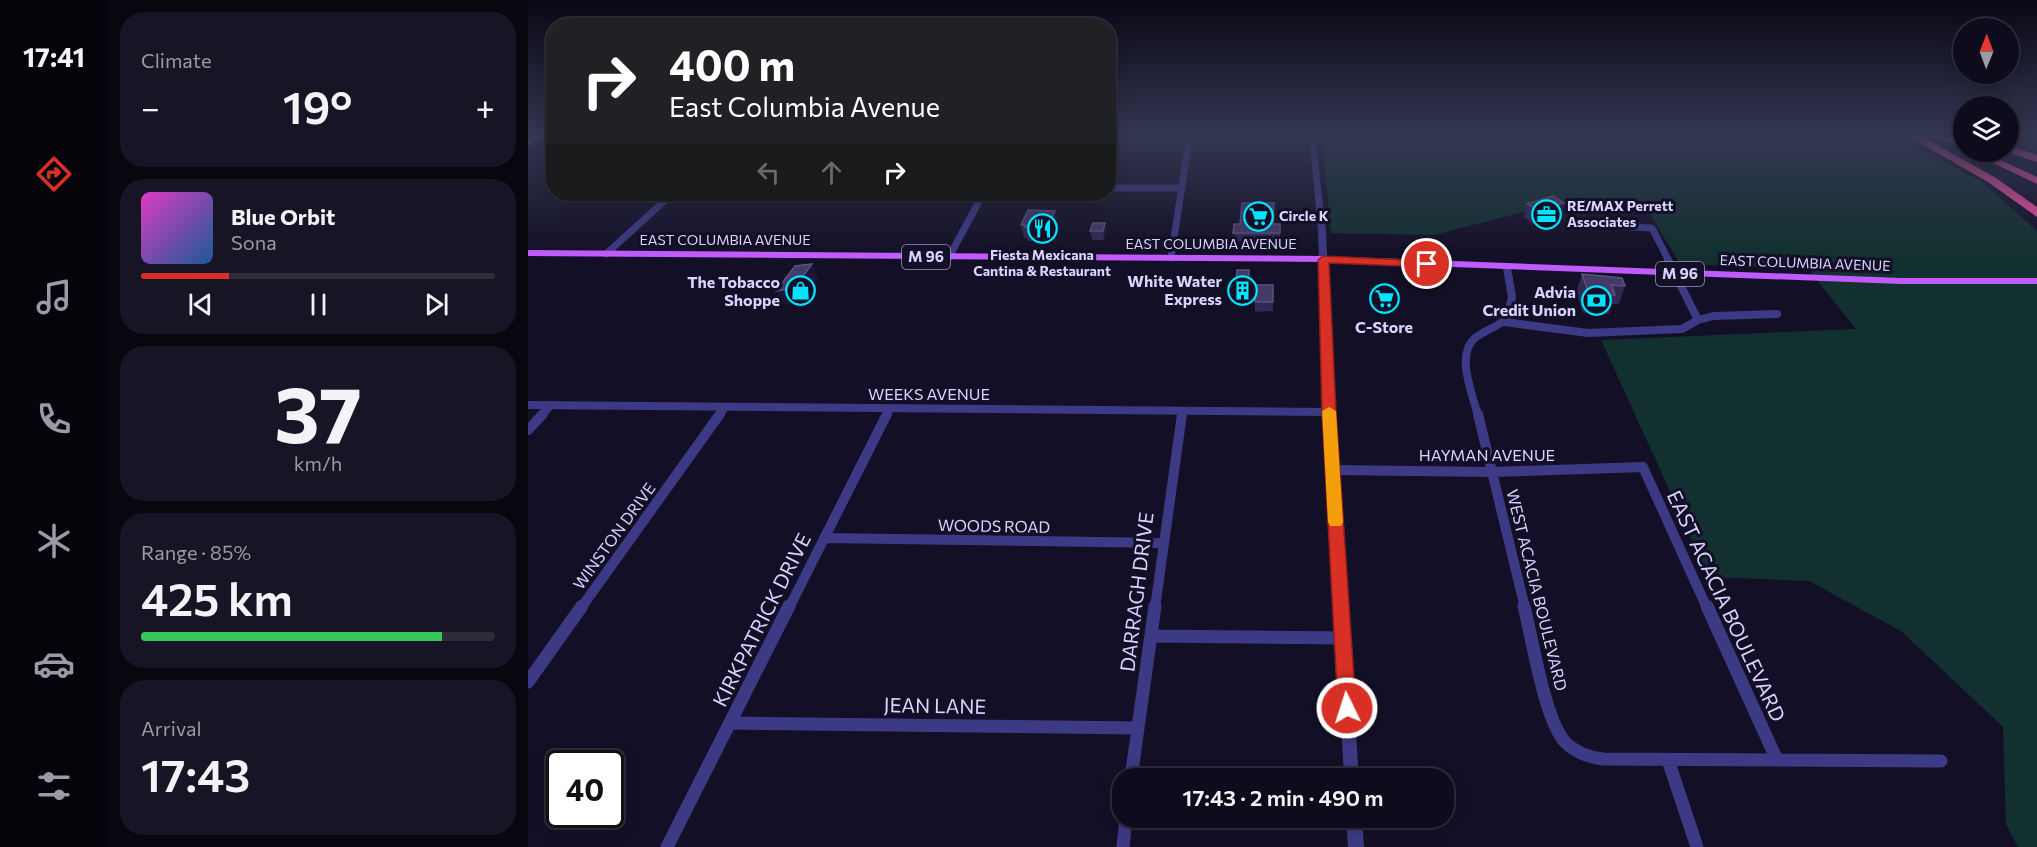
<!DOCTYPE html>
<meta charset="utf-8">
<style>
:root{--surface:#0e0b1c;--page:#171425;--text:#f1f3f6;--muted:#9b9ba3;--line:#2e2b3b;--accent:#d93025}
body{margin:0;font-family:Commissioner,sans-serif;background:var(--page);color:var(--text);height:100vh;display:flex;flex-direction:column;font-size:22px;white-space:nowrap}
*{box-sizing:border-box;margin:0}
p{font-size:20px;color:var(--muted)}
.icon{flex:none;width:33px;height:33px;fill:none;stroke:currentColor;stroke-width:2;stroke-linecap:round;stroke-linejoin:round}
.map{position:relative;flex:1;overflow:hidden}
.side{display:flex;flex-direction:column;gap:12px;padding:12px;background:#08060f;width:420px}
.side>*{flex:none}
.banner{position:absolute;left:18px;top:18px;width:570px;height:183px;border-radius:24px;box-shadow:0 3px 15px #0003,0 0 0 2px var(--line);background:#202124;color:#fff;overflow:hidden}
.needle{width:39px;rotate:1deg}
.buttons{position:absolute;left:1425px;top:18px;display:grid;gap:12px}
.buttons a{display:grid;place-items:center;width:66px;height:66px;border-radius:50%;background:var(--surface);box-shadow:0 3px 15px #0003,0 0 0 2px var(--line);font-size:30px}
.speed{position:absolute;left:18px;top:750px;display:flex;gap:12px;font-size:30px;font-weight:700;text-align:center}
.speed>*{display:grid;place-content:center;width:78px;height:78px;border-radius:50%;background:var(--surface);box-shadow:0 3px 15px #0003,0 0 0 2px var(--line);line-height:1}
.speed .limit{border:3px solid #111;border-radius:9px;background:#fff;color:#111}
.pin{position:absolute;display:grid;place-items:center;width:51px;height:51px;color:#fff;margin:-26px;border:3px solid #fff;border-radius:50%;box-shadow:0 2px 6px #0007}
.me{position:absolute;width:66px;margin:-33px;rotate:356deg;stroke-linejoin:round;filter:drop-shadow(0 0 4px #0008)}
.turn{display:flex;align-items:center;gap:21px;height:126px;padding:0 24px;font-size:27px}
.turn .icon{width:78px;height:78px;stroke-width:2.5}
.turn b{display:block;font-size:42px;line-height:51px}
.lanes{display:flex;align-items:center;height:57px;padding:0 24px;background:#0003;justify-content:center;gap:30px;direction:ltr}
.lanes .off{opacity:.35}
.big{font-size:45px;font-weight:600;line-height:1.1}
.side .tile{flex:1;display:flex;flex-direction:column;justify-content:center;gap:9px;min-width:0;padding:0 21px;border-radius:24px;background:var(--page)}
.side .dial{align-items:center;gap:0}
.dial b{font-size:78px;line-height:1}
.song{display:flex;align-items:center;gap:18px}
.cover{width:72px;height:72px;border-radius:9px;background:linear-gradient(135deg,hsl(310 70% 55%),hsl(210 70% 35%))}
.played{height:6px;border-radius:3px;background:linear-gradient(90deg,var(--accent) 25%,var(--line) 25%)}
.keys{display:flex;justify-content:space-around;direction:ltr}
.heat{display:flex;justify-content:space-between;align-items:center;font-size:33px;direction:ltr}
.charge{height:9px;border-radius:4px;background:linear-gradient(90deg,#34c759 85%,var(--line) 0)}
.trip{position:absolute;left:584px;top:768px;width:342px;height:60px;border-radius:24px;background:var(--surface);box-shadow:0 3px 15px #0003,0 0 0 2px var(--line);font-weight:600;line-height:60px;text-align:center}
main{display:flex;flex:1;min-height:0}
.tab-bar{display:flex;flex-direction:column;width:108px;justify-content:space-around;align-items:center;background:#06040b;color:var(--muted)}
.tab-bar .icon{width:42px;height:42px}
.tab-bar .active{color:var(--accent)}
.tab-bar b{font-size:27px;color:var(--text)}
.map>svg:first-child{display:block}
.green{fill:#12302f}
.lines{fill:none;stroke-linecap:round;stroke-linejoin:round}
.minor-far3{stroke:#3d3a85;stroke-width:7}
.minor-far2{stroke:#3d3a85;stroke-width:8}
.minor-far1{stroke:#3d3a85;stroke-width:10}
.minor{stroke:#3d3a85;stroke-width:13}
.tertiary{fill:#3d3a85;fill-rule:evenodd}
.secondary{fill:#6f6bff;fill-rule:evenodd}
.primary{fill:#c25bff;fill-rule:evenodd}
.motorway{fill:#ff4fa3;fill-rule:evenodd}
.wall{fill:#312854}
.shaded-wall{fill:#1d163a}
.building{fill:#433a66;stroke:#5a527e;stroke-width:1.5}
.route{fill:#d93025;stroke:#8d1f18;stroke-width:1.5}
.slow{fill:#f59e0b}
.labels{text-anchor:middle;stroke-width:6;stroke-linejoin:round;paint-order:stroke}
.far-poi-label{font-size:14px;font-weight:bold;fill:#d9d4ff;stroke:#130f26;text-anchor:start}
.far-street-label{font-size:14px;fill:#d9d4ff;stroke:#130f26}
.shield{fill:#130f26;stroke:#9e99be;stroke-width:1.5}
.shield-label{font-size:15px;font-weight:bold;fill:#d9d4ff}
.poi-label{font-size:16px;font-weight:bold;fill:#d9d4ff;stroke:#130f26;text-anchor:end}
.street-label{font-size:16px;fill:#d9d4ff;stroke:#130f26}
.near-street-label{font-size:20px;fill:#d9d4ff;stroke:#130f26}
</style>
<main>
<nav class="tab-bar">
<b>17:41</b>
<svg class="icon active" aria-label="directions" viewBox="0 0 24 24"><path d="M12 3l9 9-9 9-9-9zM9 14v-3h6M13 9l2 2-2 2"/></svg>
<svg class="icon" aria-label="music" viewBox="0 0 24 24"><path d="M9 18V5l10-2v13"/><circle cx="6" cy="18" r="3"/><circle cx="16" cy="16" r="3"/></svg>
<svg class="icon" aria-label="phone" viewBox="0 0 24 24"><path d="M5 4h4l2 5-3 2q2 4 5 5l2-3 5 2v4C11 20 4 13 5 4z"/></svg>
<svg class="icon" aria-label="climate" viewBox="0 0 24 24"><path d="M12 3v18M4 7l16 10M4 17L20 7"/></svg>
<svg class="icon" aria-label="car" viewBox="0 0 24 24"><path d="M5 17H2v-5l4-1 3-4h7l3 4 3 1v5h-3M9 17h6M6 11h13"/><circle cx="7" cy="17" r="2"/><circle cx="17" cy="17" r="2"/></svg>
<svg class="icon" aria-label="filters" viewBox="0 0 24 24"><path d="M4 7h16M4 17h16"/><circle cx="9" cy="7" r="2"/><circle cx="15" cy="17" r="2"/></svg>
</nav>
<section class="side">
<div class="tile"><p>Climate</p>
<div class="heat"><a>−</a><b class="big">19°</b><a>+</a></div>
</div>
<div class="tile">
<div class="song"><i class="cover"></i><div><b>Blue Orbit</b><p>Sona</p></div></div>
<div class="played"></div>
<div class="keys"><svg class="icon" aria-label="previous" viewBox="0 0 24 24"><path d="M18 5L8 12l10 7zM5 5v14"/></svg><svg class="icon" aria-label="pause" viewBox="0 0 24 24"><path d="M8 5v14M16 5v14"/></svg><svg class="icon" aria-label="next" viewBox="0 0 24 24"><path d="M6 5l10 7-10 7zM19 5v14"/></svg></div>
</div>
<div class="tile dial"><b>37</b><p>km/h</p></div>
<div class="tile"><p>Range · 85%</p><b class="big">425 km</b><div class="charge"></div></div>
<div class="tile"><p>Arrival</p><b class="big">17:43</b></div>
</section>
<div class="map">
<svg width="1509" height="847" viewBox="0 0 1509 847">
<rect width="100%" height="100%" fill="#130f26"/>
<path class="green" d="M794 136H1366L1453 181 1509 231V847H1490L1478 824 1475 727 1373 631 1281 581 1181 577 1073 340 1328 329 1280 269 1152 264 1114 201 1041 200 906 235 803 233Z"/>
<g class="lines">
<path class="minor-far3" d="M580 188H653
M1051 224 1124 228 1141 261
M78 254 144 194
M421 257 455 194
M643 258 660 147"/>
<path class="minor-far2" d="M1140 260 1170 320
M976 322 1060 333 1154 329 1170 320 1185 316 1249 314
M0 405 801 412
M13 416 23 405
M191 416 197 407
M359 416 362 409
M653 416 654 411
M950 416C945 395 927 355 947 338 957 330 970 327 979 318L984 297 979 268"/>
<path class="minor-far1" d="M950 414 997 608
M0 430 15 414
M805 470 964 472 1115 467 1179 608
M296 538 636 543
M53 608 192 414
M261 608 359 414
M627 608 654 414"/>
<path class="minor" d="M996 606C1004 638 1017 722 1038 743 1048 753 1061 757 1075 759L1413 761
M1179 606 1249 760
M625 636 815 638
M0 682 54 606
M203 723 610 728
M1140 760 1169 847
M603 778 627 606
M139 847 261 606
M595 847 598 818"/>
<path class="tertiary" d="M781 136H787L798 230 806 412 831 778H816L796 412 790 230Z
M818 818H834L836 847H820Z"/>
<path class="secondary" d="M4 136H14L0 145V139Z"/>
<path class="primary" d="M0 250 795 256 1373 278H1509V284H1373L795 262 0 256Z"/>
<path class="motorway" d="M1380 136H1393L1468 178 1509 207V217L1460 182Z
M1409 136H1423L1436 142V149Z
M1480 145 1509 155V162L1479 152Z
M1442 152H1455L1509 177V184Z"/>
</g>
<path class="wall" d="M1036 203 1033 216 1006 224 996 217 999 204Z
M527 211 530 224 523 238H514L513 241H500L499 238H496L493 225Z
M577 223 579 232 576 240H564L562 231Z
M712 224H752V241H706L705 233Z
M1054 274 1097 286 1091 304H1084L1081 314 1055 313 1048 292Z
M722 279 720 301H708L707 292Z
M727 285H745V311L727 312Z"/>
<path class="shaded-wall" d="M1036 203 1033 216 1006 224 1009 210Z
M527 211 530 224 523 238 520 225Z
M577 223 579 232 576 240 575 231Z
M511 224 514 238 513 241 510 228Z
M284 264 291 278 273 302 255 304 248 291Z"/>
<path class="building" d="M1025 196 1036 203 1009 210 999 204Z
M714 203H746L745 224H752V233H705L706 224H712Z
M500 210 527 211 520 225 511 224 510 228 497 227 498 225H493Z
M565 223H577L575 231H562Z
M284 264 266 288 248 291 267 266Z
M709 270H721L720 292H707Z
M1054 274 1094 278 1097 286 1083 285 1087 295 1061 294Z
M727 285H745V302H727Z"/>
<linearGradient id="sky" x2="0" y2="1"><stop stop-color="#0a0815"/><stop offset="0.53" stop-color="#333752"/><stop offset="1" stop-color="#333752" stop-opacity="0"/></linearGradient>
<rect width="1509" height="255" fill="url(#sky)"/>
<path class="route" d="M795 256 899 261 904 264 899 267 801 263 808 412 828 708 826 715 819 717 813 715 810 708 794 412 790 260Z"/>
<path class="slow" d="M801 407 808 411 815 522 813 526H802L800 522 794 411Z"/>
<defs>
<symbol id="office-ring" viewBox="-11 -11 22 22"><circle r="9.5" fill="#130f26" stroke="#00e5ff" stroke-width="1.5"/><path d="M-6-3h4V-5.5h4V-3h4V5H-6ZM-1-4.5V-3h2v-1.5ZM-6 0V1H6V0Z" fill="#00e5ff"/></symbol>
<symbol id="supermarket-ring" viewBox="-11 -11 22 22"><circle r="9.5" fill="#130f26" stroke="#00e5ff" stroke-width="1.5"/><path d="M-6-5.5h2.5l.6 2H6L4.5 2H-2.5L-4.4-4H-6ZM-1.5 3.2a1.3 1.3 0 1 0 .1 0ZM3 3.2a1.3 1.3 0 1 0 .1 0Z" fill="#00e5ff"/></symbol>
<symbol id="restaurant-ring" viewBox="-11 -11 22 22"><circle r="9.5" fill="#130f26" stroke="#00e5ff" stroke-width="1.5"/><path d="M-5-6h1v4h1v-4h1v4h1v-4h1v5L-1.5 .5V6h-2V.5L-5-1ZM5-6V6H3V1.5H1.5Q1.5-4 5-6Z" fill="#00e5ff"/></symbol>
<symbol id="building-ring" viewBox="-11 -11 22 22"><circle r="9.5" fill="#130f26" stroke="#00e5ff" stroke-width="1.5"/><path d="M-4-6H4V6H1V3H-1V6H-4ZM-2.5-4.3h1.7v1.8h-1.7ZM.8-4.3h1.7v1.8H.8ZM-2.5-1h1.7V.8h-1.7ZM.8-1h1.7V.8H.8Z" fill="#00e5ff"/></symbol>
<symbol id="shop-ring" viewBox="-11 -11 22 22"><circle r="9.5" fill="#130f26" stroke="#00e5ff" stroke-width="1.5"/><path d="M-5-2.5h2.3a2.7 3.5 0 0 1 5.4 0H5L5.5 6h-11ZM-1.5-2.5h3a1.5 2.3 0 0 0-3 0Z" fill="#00e5ff"/></symbol>
<symbol id="bank-ring" viewBox="-11 -11 22 22"><circle r="9.5" fill="#130f26" stroke="#00e5ff" stroke-width="1.5"/><path d="M-6-4H6V4H-6ZM0-2.3a2.3 2.3 0 1 0 0 4.6a2.3 2.3 0 1 0 0-4.6Z" fill="#00e5ff"/></symbol>
</defs>
<g fill-rule="evenodd">
<use href="#office-ring" x="1002" y="198" width="33" height="33"/>
<use href="#supermarket-ring" x="714" y="200" width="33" height="33"/>
<use href="#restaurant-ring" x="498" y="212" width="33" height="33"/>
<use href="#building-ring" x="698" y="274" width="33" height="33"/>
<use href="#shop-ring" x="256" y="274" width="33" height="33"/>
<use href="#supermarket-ring" x="840" y="282" width="33" height="33"/>
<use href="#bank-ring" x="1052" y="284" width="33" height="33"/>
</g>
<g class="labels">
<g class="far-poi-label">
<text x="1039" y="211">RE/MAX Perrett<tspan x="1039" dy="16">Associates</tspan></text>
<text x="751" y="221">Circle K</text>
<text x="514" y="260" text-anchor="middle">Fiesta Mexicana<tspan x="514" dy="16">Cantina &amp; Restaurant</tspan></text>
</g>
<g class="far-street-label">
<text x="197" y="245">EAST COLUMBIA AVENUE</text>
<text x="683" y="249">EAST COLUMBIA AVENUE</text>
<text transform="translate(1277 263) rotate(2)" y="5">EAST COLUMBIA AVENUE</text>
</g>
<g class="shield">
<rect x="374" y="245" width="48" height="24" rx="4.5"/>
<rect x="1128" y="262" width="48" height="24" rx="4.5"/>
</g>
<g class="shield-label">
<text x="398" y="262">M 96</text>
<text x="1152" y="279">M 96</text>
</g>
<g class="poi-label">
<text x="694" y="287">White Water<tspan x="694" dy="18">Express</tspan></text>
<text x="252" y="288">The Tobacco<tspan x="252" dy="18">Shoppe</tspan></text>
<text x="1048" y="298">Advia<tspan x="1048" dy="18">Credit Union</tspan></text>
<text x="856" y="333" text-anchor="middle">C-Store</text>
</g>
<g class="street-label">
<text x="401" y="400">WEEKS AVENUE</text>
<text x="959" y="461">HAYMAN AVENUE</text>
<text transform="translate(466 526) rotate(1)" y="6">WOODS ROAD</text>
<text transform="translate(86 536) rotate(-54)" y="6">WINSTON DRIVE</text>
<text transform="translate(1009 590) rotate(76)" y="6">WEST ACACIA BOULEVARD</text>
</g>
<g class="near-street-label">
<text transform="translate(609 592) rotate(-83)" y="7">DARRAGH DRIVE</text>
<text transform="translate(1198 606) rotate(65)" y="7">EAST ACACIA BOULEVARD</text>
<text transform="translate(234 620) rotate(-63)" y="7">KIRKPATRICK DRIVE</text>
<text transform="translate(407 706) rotate(1)" y="7">JEAN LANE</text>
</g>
</g>
</svg>
<div class="buttons">
<a><svg class="needle" viewBox="-14 -14 28 28"><path d="M0-13l5 13h-10z" fill="#e53935"/><path d="M0 13l5-13h-10z" fill="#9b9ba3"/></svg></a>
<a><svg class="icon" aria-label="layers" viewBox="0 0 24 24"><path d="M12 4l9 5-9 5-9-5zM3 14l9 5 9-5"/></svg></a>
</div>
<div class="speed"><div class="limit">40</div></div>
<div class="pin" style="left:899px;top:264px;background:#d93025"><svg class="icon" aria-label="arrive" viewBox="0 0 24 24"><path d="M6 21V4h12l-3 4 3 4H6"/></svg></div>
<svg class="me" style="left:819px;top:708px" viewBox="-20 -20 40 40"><circle r="17" fill="#d93025" stroke="#fff" stroke-width="3"/><path d="M0-11L8 9 0 5-8 9z" fill="#fff"/></svg>
<div class="trip">17:43 · 2 min · 490 m</div>
<div class="banner">
<div class="turn"><svg class="icon" aria-label="right" viewBox="0 0 24 24"><path d="M7 20v-9h11M14 6l5 5-5 5"/></svg><div><b>400 m</b>East Columbia Avenue</div></div>
<div class="lanes"><svg class="icon off" aria-label="left" viewBox="0 0 24 24"><path d="M17 20v-9H6M10 6l-5 5 5 5"/></svg><svg class="icon off" aria-label="ahead" viewBox="0 0 24 24"><path d="M12 20V5M6 11l6-6 6 6"/></svg><svg class="icon" aria-label="right" viewBox="0 0 24 24"><path d="M7 20v-9h11M14 6l5 5-5 5"/></svg></div>
</div>
</div>
</main>
